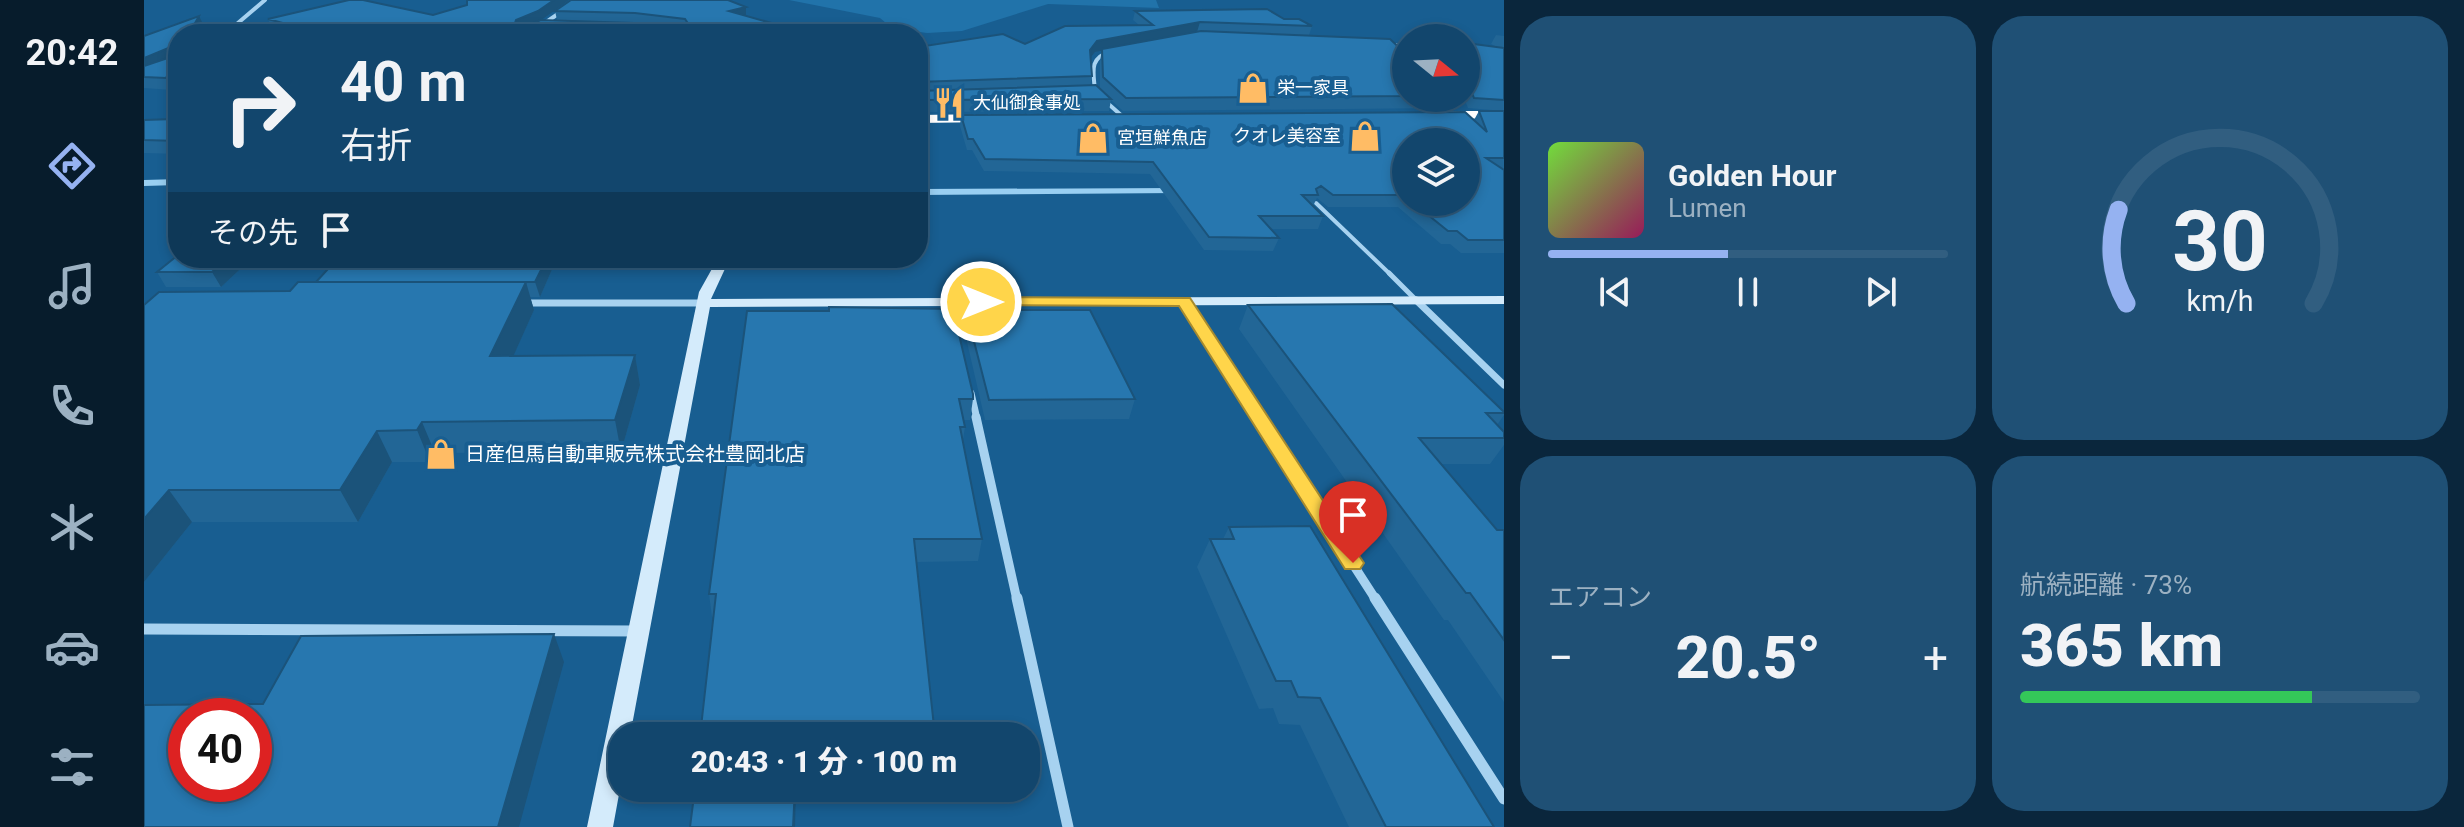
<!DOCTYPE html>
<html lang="ja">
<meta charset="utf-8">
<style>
:root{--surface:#12466d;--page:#1f5075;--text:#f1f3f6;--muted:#9cb1c2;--line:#315e80;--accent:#95b2f1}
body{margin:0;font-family:Roboto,"Noto Sans JP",sans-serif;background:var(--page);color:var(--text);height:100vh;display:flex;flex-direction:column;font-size:30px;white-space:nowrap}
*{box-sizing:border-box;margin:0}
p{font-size:26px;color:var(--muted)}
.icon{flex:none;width:44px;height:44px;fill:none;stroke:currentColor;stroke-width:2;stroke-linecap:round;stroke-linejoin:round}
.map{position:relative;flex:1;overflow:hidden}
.side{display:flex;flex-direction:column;gap:16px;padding:16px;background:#0a263c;width:960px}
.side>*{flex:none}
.banner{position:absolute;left:24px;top:24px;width:760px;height:244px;border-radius:32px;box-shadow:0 4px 12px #0003,0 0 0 2px var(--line);background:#12466d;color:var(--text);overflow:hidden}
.needle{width:52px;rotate:108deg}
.buttons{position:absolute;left:1248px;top:24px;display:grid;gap:16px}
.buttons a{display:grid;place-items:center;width:88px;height:88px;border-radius:50%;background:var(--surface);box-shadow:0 4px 12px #0003,0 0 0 2px var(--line);font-size:40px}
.speed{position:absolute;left:24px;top:698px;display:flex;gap:16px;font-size:40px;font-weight:700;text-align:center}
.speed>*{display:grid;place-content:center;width:104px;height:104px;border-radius:50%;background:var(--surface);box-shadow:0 4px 12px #0003,0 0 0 2px var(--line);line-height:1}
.speed .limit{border:12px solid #d22;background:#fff;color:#111}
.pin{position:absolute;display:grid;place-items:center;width:68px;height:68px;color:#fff;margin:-82px -34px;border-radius:50% 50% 50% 0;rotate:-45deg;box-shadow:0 0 8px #0007}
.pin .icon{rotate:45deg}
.me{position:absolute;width:88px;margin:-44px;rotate:90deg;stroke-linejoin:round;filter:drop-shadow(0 0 6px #0008)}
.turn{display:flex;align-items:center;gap:28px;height:168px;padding:0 40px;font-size:36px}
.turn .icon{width:104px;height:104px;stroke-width:2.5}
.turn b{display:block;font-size:56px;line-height:68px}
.then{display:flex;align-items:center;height:76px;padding:0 40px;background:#0003;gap:16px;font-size:30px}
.big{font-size:60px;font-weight:800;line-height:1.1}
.side .widget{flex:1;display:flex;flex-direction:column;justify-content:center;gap:12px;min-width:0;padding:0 28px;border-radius:32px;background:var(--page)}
.side .dial{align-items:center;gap:0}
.dial svg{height:208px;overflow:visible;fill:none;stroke:var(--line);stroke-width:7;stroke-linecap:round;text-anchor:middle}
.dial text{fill:var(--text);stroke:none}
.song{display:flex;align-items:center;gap:24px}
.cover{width:96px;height:96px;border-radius:12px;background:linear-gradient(135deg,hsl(100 70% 55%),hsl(330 70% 35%))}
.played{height:8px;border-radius:4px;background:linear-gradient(90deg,var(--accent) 45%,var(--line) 45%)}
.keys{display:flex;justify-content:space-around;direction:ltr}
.heat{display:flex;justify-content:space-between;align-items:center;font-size:44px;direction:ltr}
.charge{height:12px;border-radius:6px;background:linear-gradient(90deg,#34c759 73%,var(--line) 0)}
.side .tiles{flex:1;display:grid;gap:16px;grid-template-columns:repeat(2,1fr)}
.trip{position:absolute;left:464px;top:722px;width:432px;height:80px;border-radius:32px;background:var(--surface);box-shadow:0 4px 12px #0003,0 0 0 2px var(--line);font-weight:800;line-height:80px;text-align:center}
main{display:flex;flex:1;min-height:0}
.tabs{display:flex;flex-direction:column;width:144px;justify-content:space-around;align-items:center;background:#071c2c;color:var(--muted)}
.tabs .icon{width:56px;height:56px}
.tabs .selected{color:var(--accent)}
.tabs b{font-size:36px;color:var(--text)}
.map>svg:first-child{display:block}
.green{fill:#2173aa}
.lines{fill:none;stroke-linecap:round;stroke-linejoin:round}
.stream{fill:#99cff2;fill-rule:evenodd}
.lane-far1{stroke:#a7d2f0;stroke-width:4}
.lane{stroke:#a7d2f0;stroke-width:5}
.street-far3{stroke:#a7d2f0;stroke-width:4}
.street-far2{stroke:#a7d2f0;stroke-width:7}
.street-far1{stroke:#a7d2f0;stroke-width:9}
.street{stroke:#a7d2f0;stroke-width:11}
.secondary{fill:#d4ebfb;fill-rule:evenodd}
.highway{fill:#fff;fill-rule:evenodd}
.wall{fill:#226696;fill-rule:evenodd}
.shaded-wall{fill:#1b537a}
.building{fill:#2777af;stroke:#1b537a;stroke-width:2;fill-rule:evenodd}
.route{fill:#ffd54a;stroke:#a68a30;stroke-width:2}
.labels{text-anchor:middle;stroke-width:8;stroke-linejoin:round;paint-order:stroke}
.far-poi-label{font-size:18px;fill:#fff;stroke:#185e91;text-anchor:start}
.poi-label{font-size:20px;fill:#fff;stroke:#185e91;text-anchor:start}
</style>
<main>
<nav class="tabs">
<b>20:42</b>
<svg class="icon selected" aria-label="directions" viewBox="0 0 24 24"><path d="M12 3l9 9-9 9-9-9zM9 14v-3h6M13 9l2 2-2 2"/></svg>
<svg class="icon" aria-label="music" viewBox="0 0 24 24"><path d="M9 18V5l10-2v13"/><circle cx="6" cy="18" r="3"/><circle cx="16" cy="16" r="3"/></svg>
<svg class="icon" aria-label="phone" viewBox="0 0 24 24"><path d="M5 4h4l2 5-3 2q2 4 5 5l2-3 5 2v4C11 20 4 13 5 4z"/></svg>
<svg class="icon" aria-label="climate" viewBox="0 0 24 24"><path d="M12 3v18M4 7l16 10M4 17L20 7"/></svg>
<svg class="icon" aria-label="car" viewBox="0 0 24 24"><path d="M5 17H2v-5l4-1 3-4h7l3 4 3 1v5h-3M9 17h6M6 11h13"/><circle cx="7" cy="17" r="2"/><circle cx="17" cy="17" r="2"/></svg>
<svg class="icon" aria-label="filters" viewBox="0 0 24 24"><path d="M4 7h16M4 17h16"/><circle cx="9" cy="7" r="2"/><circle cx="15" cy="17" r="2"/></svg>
</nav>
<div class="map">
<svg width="1360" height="827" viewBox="0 0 1360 827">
<rect width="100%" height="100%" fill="#185e91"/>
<path class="green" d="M645 0H1012L1015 8 904 4 818 31 783 33 748 28 736 18Z"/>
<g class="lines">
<path class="stream" d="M34 179V185L0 186V180Z
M1037 188 1039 190 1034 193 774 195V189Z"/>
<path class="lane-far1" d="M1172 203 1247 275"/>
<path class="lane" d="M1245 273 1272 300"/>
<path class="street-far3" d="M81 34 121 0
M377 34 398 25 434 0
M1245 45 1262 46
M947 92H951C950 73 944 59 965 52
M960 100 978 116"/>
<path class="street-far2" d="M1272 300 1360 385
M1040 301 1116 419
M377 303H560
M827 393 833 419"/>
<path class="street-far1" d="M832 417 873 600
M1114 417 1232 600"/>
<path class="street" d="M873 598 924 827
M1231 598 1360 799
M0 629 495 631"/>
<path class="secondary" d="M574 258H586L567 299 1360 296V304L566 307 486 736H478V778L469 827H443L555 292Z"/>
<path class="highway" d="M1292 111H1360V119L1287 118V112Z
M774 115 848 114 855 118 848 122 774 123Z"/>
</g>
<path class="wall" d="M425 0 396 20H413L411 11 602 16 666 34H144L128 30 124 19 289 15Z
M991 11 1140 19 1168 26 1165 35 1262 54V98H1306L1301 108 979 111 967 100 965 111 774 112V47L881 44 995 25 989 20ZM958 50 956 61V89L946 86 948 76 947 57 951 52Z
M60 26 34 34V78L28 90 0 88V36Z
M1352 35 1360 36V111L1324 108 1320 98H1322V43L1353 47 1347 44Z
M34 101V154L0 153V120L30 119V116L25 106Z
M1335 111H1360V253H1317L1306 244H1297L1254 207H1184L1173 198 1169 206 1179 216 1174 229H1127L1135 238 1129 251 1060 250 1006 174 840 171 828 150H823L816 126 817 115 1330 120ZM1262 142 1322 202H1262Z
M108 258 77 287H22L13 272Z
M194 258H413L396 297H386L390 310 369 356 491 355 496 385 477 452 291 453 286 462H248L214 522H48L0 582V305L146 291 172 282Z
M1104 305 1360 412V415L1353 425 1360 438V445L1346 464H1297L1353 530H1360V702L1304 620H1300L1095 329Z
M822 310 991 399 985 419 841 420 820 329Z
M603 311 829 399 826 420H819L821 427 819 440 838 539 834 561 773 562 568 617 565 594Z
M1085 527 1350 827H1205L1156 725 1135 724 1129 708 1115 709 1053 567 1066 539H1079Z"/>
<path class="shaded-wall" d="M410 0H425L396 21 374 30 370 26 372 20Z
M602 7V17L585 11Z
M55 16 60 26 56 34H45Z
M1056 22 1053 32 951 52 944 61 946 50 953 41Z
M27 47 32 58 0 71V58Z
M34 55V78L28 90 22 78Z
M83 258H108L77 287 68 272Z
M403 258H413L396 297 391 282Z
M382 282 390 310 356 386 346 356Z
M491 355 496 385 477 452 471 420Z
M278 422 291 453 286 462 273 430Z
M233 431 248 462 214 522 196 490Z
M25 490 48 522 0 582V519Z
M410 634 420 662 375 827H354Z
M651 788H652L651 827H649Z"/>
<path class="building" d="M205 0H219L289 15 323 5V0H410L394 11 372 20 370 26 376 28 397 20 490 23 539 29 545 25 541 19 491 13 411 11 427 0H584L602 7 585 11 666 34H179L124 19Z
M1123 9 1140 19H1155L1168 26 1056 22 953 41 946 50 948 76 774 82V47L859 34 881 44 921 26 1009 25 991 11Z
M55 16 45 34H34V55L22 78 0 77V66L30 56 33 51 27 47 0 58V36Z
M1057 31 1246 39 1262 54V96L982 98 959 77 958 49Z
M1322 43 1360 48V100L1330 98 1322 78Z
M952 85 967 99 774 100V91Z
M34 101V141L0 140V120L30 119 31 109 25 106Z
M1335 111H1360V158H1342L1360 170V240H1324L1313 231H1304L1268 202H1322V142H1262V197L1260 195H1189L1177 186 1172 189 1174 195H1158L1179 216H1115L1135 238 1065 237 1009 162 841 159 829 139H824L817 115 1321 112 1343 132Z
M34 255V258H83L68 272H13Z
M194 258H403L391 282H172Z
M154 282H382L346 356 491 355 471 420 278 422 273 430 233 431 196 490H25L0 519V305L15 292 146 291Z
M1248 304 1360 412V413H1342L1360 432V438H1275L1353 530H1360V640L1326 593H1322L1104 305Z
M685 307 809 309 829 394V399H815L821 427H816L838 539H770L791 736H556L572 594H565L603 311H685Z
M822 310H946L991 399 845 400Z
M1166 526 1350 827H1242L1176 698 1154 697 1147 681H1132L1066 539H1090L1085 527Z
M410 634 354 827H0V705L119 704 157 636ZM42 716H110V784H42Z
M551 788H651L649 827H546Z"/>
<path class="route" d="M837 297 1046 298 1216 557 1220 563 1216 569H1201L1035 306 831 305 829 302Z"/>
<defs>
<symbol id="shop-bare" viewBox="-9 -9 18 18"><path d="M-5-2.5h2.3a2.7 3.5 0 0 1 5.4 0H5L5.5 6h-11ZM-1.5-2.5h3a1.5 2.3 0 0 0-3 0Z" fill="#ffbc65" stroke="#185e91" stroke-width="2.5" paint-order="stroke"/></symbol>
<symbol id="restaurant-bare" viewBox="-9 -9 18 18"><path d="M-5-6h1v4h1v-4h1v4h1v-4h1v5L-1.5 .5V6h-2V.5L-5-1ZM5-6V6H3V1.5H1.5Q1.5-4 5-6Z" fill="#ffbc65" stroke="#185e91" stroke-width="2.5" paint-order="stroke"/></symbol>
</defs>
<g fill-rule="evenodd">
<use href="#shop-bare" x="1087" y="66" width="44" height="44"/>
<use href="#restaurant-bare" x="783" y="81" width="44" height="44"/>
<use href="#shop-bare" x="1199" y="114" width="44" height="44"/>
<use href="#shop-bare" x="927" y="116" width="44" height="44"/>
<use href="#shop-bare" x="275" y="432" width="44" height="44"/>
</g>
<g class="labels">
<g class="far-poi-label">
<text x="1133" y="94">栄一家具</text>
<text x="829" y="109">大仙御食事処</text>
<text x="1197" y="142" text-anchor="end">クオレ美容室</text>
<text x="973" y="144">宮垣鮮魚店</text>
</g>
<g class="poi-label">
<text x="321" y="461">日産但馬自動車販売株式会社豊岡北店</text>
</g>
</g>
</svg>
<div class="buttons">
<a><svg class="needle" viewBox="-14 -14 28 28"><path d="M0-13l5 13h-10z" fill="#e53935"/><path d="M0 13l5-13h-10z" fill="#9cb1c2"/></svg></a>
<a><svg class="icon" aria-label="layers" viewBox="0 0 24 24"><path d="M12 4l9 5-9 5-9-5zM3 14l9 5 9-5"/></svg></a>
</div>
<div class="speed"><div class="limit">40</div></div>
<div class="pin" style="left:1209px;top:563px;background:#d93025"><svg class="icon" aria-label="arrive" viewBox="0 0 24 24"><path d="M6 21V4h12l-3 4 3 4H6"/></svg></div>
<svg class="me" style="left:837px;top:302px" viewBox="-20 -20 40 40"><circle r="17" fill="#ffd54a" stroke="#fff" stroke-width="3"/><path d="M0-11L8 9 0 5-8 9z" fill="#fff"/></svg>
<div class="trip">20:43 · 1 分 · 100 m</div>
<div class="banner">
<div class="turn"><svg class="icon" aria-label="right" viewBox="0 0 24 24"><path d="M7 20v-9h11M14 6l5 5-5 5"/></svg><div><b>40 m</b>右折</div></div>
<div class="then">その先<svg class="icon" aria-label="arrive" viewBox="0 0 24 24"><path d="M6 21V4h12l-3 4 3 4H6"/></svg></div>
</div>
</div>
<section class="side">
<div class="tiles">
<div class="widget">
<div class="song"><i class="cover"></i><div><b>Golden Hour</b><p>Lumen</p></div></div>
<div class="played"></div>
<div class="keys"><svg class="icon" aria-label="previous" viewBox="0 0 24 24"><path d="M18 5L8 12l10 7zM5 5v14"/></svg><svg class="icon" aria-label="pause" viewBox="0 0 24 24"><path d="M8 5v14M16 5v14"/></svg><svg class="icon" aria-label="next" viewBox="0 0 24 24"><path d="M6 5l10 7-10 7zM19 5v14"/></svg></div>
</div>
<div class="widget dial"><svg viewBox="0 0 100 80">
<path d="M14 69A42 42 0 1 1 86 69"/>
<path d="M14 69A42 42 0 0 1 11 33" stroke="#95b2f1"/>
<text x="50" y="56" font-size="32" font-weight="700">30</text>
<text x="50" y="72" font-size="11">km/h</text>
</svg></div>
<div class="widget"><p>エアコン</p>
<div class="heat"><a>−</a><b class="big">20.5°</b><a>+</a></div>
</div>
<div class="widget"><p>航続距離 · 73%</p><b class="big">365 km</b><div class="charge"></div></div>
</div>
</section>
</main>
